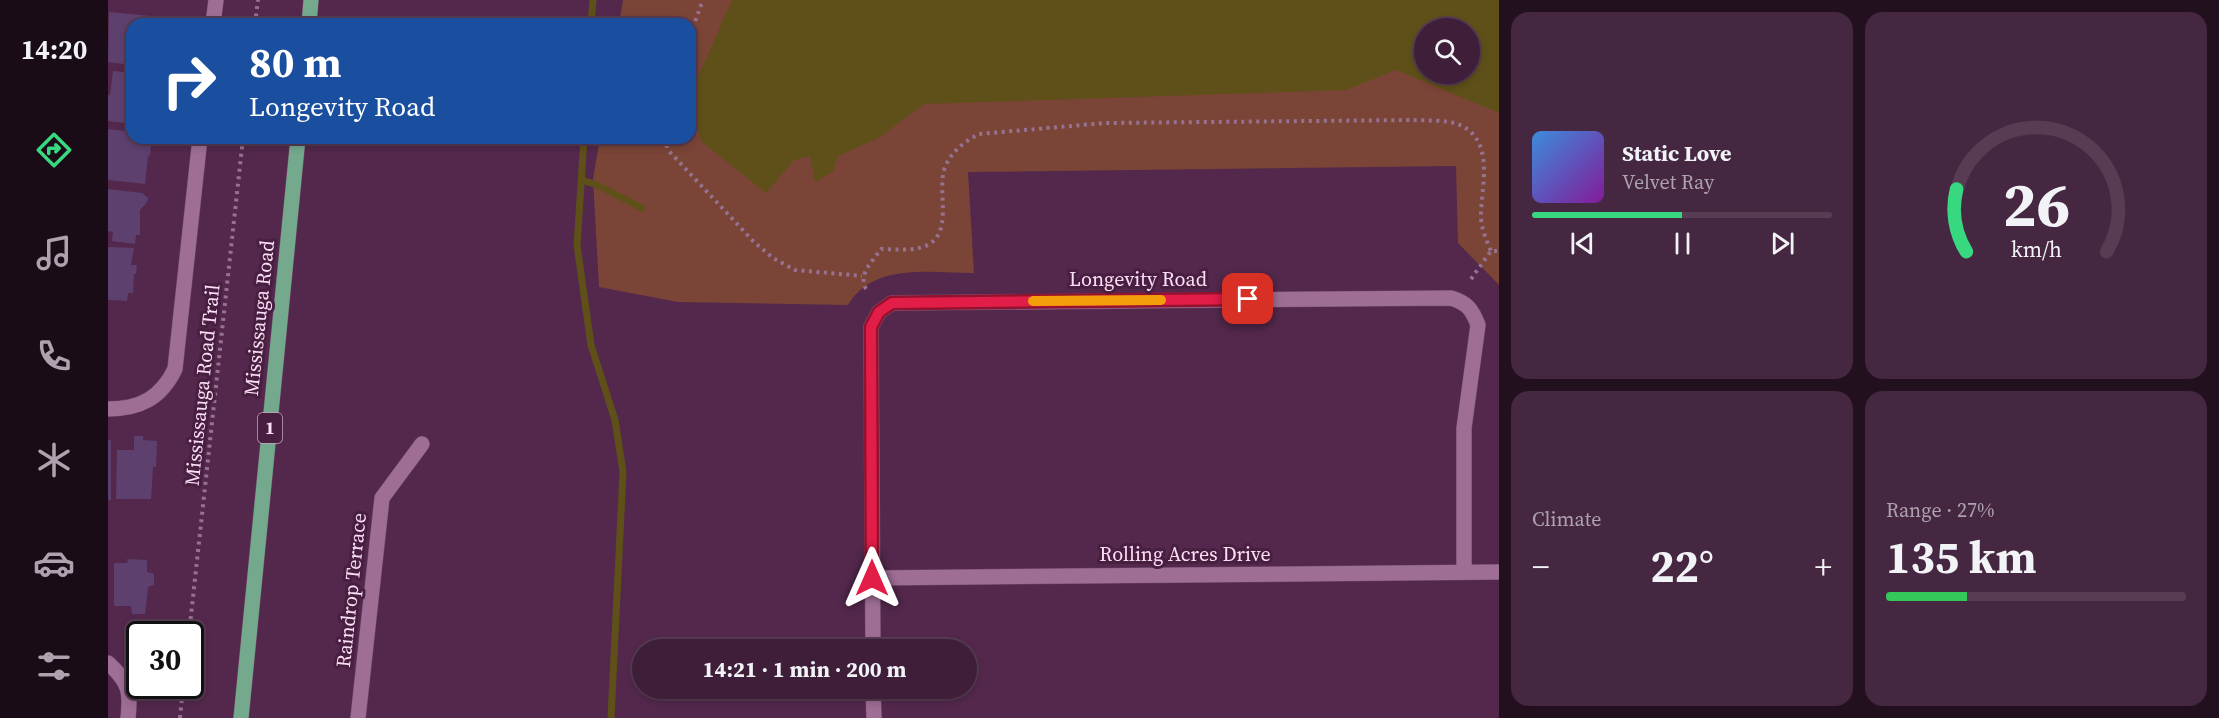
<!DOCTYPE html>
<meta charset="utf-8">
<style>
:root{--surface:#3e1e39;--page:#452741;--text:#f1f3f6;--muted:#ada2ae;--line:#573c53;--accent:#38d880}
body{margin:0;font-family:"Source Serif 4",serif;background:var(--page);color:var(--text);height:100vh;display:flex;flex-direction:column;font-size:22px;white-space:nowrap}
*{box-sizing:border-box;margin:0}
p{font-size:20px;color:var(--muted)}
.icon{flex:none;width:33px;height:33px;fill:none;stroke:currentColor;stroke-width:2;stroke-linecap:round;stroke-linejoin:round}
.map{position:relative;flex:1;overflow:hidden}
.panel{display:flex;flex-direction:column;gap:12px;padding:12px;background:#22101f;width:720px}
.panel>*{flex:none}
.top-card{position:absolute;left:18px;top:18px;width:570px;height:126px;border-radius:18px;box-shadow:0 3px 9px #0003,0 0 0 2px var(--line);background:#1a4fa0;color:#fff;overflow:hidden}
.controls{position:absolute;left:1306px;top:18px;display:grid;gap:12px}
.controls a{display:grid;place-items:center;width:66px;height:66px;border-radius:50%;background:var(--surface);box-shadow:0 3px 9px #0003,0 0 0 2px var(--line);font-size:30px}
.speed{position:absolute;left:18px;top:621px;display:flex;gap:12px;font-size:30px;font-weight:700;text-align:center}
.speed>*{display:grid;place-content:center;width:78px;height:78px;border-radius:50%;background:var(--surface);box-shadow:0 3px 9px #0003,0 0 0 2px var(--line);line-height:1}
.speed .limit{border:3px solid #111;border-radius:9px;background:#fff;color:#111}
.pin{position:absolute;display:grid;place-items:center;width:51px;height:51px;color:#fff;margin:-26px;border-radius:12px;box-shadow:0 3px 9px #0006}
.me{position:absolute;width:66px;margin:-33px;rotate:0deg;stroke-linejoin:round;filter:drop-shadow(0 0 4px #0008)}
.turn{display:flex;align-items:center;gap:21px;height:126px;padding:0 24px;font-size:27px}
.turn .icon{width:78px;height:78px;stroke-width:2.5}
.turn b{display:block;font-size:42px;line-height:51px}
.big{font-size:45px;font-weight:700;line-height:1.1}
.panel .card{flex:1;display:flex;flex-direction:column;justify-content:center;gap:9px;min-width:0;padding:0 21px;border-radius:18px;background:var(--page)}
.panel .dial{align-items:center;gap:0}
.dial svg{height:156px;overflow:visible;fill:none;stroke:var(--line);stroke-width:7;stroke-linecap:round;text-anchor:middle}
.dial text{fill:var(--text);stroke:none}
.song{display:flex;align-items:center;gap:18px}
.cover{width:72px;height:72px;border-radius:9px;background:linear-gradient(135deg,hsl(210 70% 55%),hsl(290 70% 35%))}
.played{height:6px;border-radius:3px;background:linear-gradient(90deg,var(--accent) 50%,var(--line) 50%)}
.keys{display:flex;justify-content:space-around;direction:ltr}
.heat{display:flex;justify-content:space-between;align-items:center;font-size:33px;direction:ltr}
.charge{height:9px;border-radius:4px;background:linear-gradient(90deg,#34c759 27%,var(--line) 0)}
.panel .tiles{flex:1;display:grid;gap:12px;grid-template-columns:repeat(2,1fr)}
.trip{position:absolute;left:524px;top:639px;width:345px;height:60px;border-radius:30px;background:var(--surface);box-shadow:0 3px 9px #0003,0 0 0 2px var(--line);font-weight:700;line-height:60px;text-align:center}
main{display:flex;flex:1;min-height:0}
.tabs{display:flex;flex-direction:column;width:108px;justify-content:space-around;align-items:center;background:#190c17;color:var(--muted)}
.tabs .icon{width:42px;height:42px}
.tabs .active{color:var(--accent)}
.tabs b{font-size:27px;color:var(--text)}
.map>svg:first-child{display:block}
.green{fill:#7a4437;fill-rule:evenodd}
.water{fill:#5f5019;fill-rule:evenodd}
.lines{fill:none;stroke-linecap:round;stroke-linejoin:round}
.stream{stroke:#5f5019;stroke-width:7}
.building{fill:#5e406e}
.minor-casing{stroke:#6e4968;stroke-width:16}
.major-casing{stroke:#6e4968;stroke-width:16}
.path{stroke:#977290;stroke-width:4;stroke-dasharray:3 4.5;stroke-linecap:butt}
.minor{stroke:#9f6e95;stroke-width:15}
.major{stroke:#74a98d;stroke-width:15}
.route-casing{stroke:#92132f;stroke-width:15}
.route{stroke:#e11d48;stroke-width:10}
.slow{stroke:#f59e0b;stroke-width:10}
.labels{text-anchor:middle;stroke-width:6;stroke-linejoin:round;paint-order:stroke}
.shield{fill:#481e41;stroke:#c5a5be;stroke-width:1.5}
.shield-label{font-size:18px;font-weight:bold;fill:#fbdff4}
.street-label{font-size:20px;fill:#fbdff4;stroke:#481e41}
</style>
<main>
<nav class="tabs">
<b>14:20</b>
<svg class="icon active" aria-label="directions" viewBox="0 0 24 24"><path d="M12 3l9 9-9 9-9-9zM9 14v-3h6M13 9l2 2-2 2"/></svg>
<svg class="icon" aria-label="music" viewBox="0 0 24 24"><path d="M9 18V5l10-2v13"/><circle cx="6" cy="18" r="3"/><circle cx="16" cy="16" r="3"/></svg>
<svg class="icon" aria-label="phone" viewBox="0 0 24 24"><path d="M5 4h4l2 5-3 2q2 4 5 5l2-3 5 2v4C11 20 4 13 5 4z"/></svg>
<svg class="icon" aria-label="climate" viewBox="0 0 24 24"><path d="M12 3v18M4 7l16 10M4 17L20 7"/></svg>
<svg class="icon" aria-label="car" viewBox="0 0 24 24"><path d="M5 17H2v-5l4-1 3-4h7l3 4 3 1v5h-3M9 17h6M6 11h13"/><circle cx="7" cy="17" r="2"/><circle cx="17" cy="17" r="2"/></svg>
<svg class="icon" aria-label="filters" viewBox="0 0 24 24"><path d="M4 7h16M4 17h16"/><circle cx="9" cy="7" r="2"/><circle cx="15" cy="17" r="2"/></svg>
</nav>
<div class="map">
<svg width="1391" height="718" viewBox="0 0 1391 718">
<rect width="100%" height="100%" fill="#53284c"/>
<path class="green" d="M515 0H1391V285L1350 243 1348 166 860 172 866 273C824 273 765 262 740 305L570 302 491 287 485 179 492 138H582V24H511ZM1317 28H1362V74H1317Z"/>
<path class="water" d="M624 0H1391V113L1288 70 1238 90 816 104 772 137 730 156 725 171 707 182 702 156 686 160 658 193 593 141 582 99V95ZM1317 28H1362V74H1317Z"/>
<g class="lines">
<path class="stream" d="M483 24 485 0
M476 138 469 245 483 345 507 420 515 472 503 718
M474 180 489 185 534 208"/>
</g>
<path class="building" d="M1 12 53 17V24H24V65L0 62Z
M5 71 24 73V124L0 121V95H2Z
M0 129 24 132V138H41L40 146H43L42 156 40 155 37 184 0 180Z
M0 189 34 193 40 198 39 202 32 210V235H28L27 244 4 241 5 232 0 231Z
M0 247 26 248 23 265H29L28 274H26L25 293H20L19 301 0 300Z
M26 436H35V440L49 441 48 467H45L43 499H8L9 450H26Z
M0 440H3V500H0Z
M19 559 39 560V572L46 574V585L40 587 37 614H24L23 606H6V563H20Z"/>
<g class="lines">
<defs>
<path id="minor" d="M105 24 108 0
M0 409C32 409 53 398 67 369L92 138
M764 578 1391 572
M765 650 763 327 771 312 784 303 1343 298C1359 303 1364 309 1370 325L1356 428V572
M0 663C21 682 23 691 20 718
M765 688 766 718
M250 718 274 498 314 444"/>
<path id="major" d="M201 24 203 0
M133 718 190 138"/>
</defs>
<use href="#minor" class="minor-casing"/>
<use href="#major" class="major-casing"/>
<path class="path" d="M147 24 150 0
M582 35 595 0
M556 138 560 150 646 242 665 258 687 270 754 276
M1363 279 1383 251H1391
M758 289C750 274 764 262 773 249 786 249 803 251 815 247 847 236 829 194 836 170 842 152 856 142 871 134L997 123 1304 120C1320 121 1340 119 1354 126 1387 143 1373 187 1373 216 1373 227 1378 240 1383 251
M81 634 135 138
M72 718 75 686"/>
<use href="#minor" class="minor"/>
<use href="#major" class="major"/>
</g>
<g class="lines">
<defs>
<path id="route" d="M764 578 763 327 771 312 784 303 1140 299"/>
</defs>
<use href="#route" class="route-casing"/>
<use href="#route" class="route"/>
<path class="slow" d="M925 301 1053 300"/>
</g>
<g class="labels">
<rect class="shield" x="150" y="413" width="24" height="30" rx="4.5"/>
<g class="shield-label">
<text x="162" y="434">1</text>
</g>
<g class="street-label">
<text x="1030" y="286">Longevity Road</text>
<text transform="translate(151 318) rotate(-84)" y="7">Mississauga Road</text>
<text transform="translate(94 385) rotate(-84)" y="7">Mississauga Road Trail</text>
<text x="1077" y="561">Rolling Acres Drive</text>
<text transform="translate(243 590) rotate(-84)" y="7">Raindrop Terrace</text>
</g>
</g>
</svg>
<div class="controls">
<a><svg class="icon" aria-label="search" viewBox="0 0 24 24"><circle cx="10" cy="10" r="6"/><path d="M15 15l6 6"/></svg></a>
</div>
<div class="speed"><div class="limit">30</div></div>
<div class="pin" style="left:1140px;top:299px;background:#d93025"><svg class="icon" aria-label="arrive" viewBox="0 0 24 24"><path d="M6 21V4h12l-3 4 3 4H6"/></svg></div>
<svg class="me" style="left:764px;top:578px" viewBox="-20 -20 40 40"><path d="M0-17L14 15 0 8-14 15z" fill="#e11d48" stroke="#fff" stroke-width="4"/></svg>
<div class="trip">14:21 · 1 min · 200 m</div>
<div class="top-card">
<div class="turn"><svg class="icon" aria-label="right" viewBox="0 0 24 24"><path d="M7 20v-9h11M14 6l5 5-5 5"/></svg><div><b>80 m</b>Longevity Road</div></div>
</div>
</div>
<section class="panel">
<div class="tiles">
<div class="card">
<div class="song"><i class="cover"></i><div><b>Static Love</b><p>Velvet Ray</p></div></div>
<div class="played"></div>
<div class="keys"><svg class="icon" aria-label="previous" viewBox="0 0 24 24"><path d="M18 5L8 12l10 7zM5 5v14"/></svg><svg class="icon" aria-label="pause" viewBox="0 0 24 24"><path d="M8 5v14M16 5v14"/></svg><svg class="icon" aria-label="next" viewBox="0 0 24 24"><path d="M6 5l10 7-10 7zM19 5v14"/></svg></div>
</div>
<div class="card dial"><svg viewBox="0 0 100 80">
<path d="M14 69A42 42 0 1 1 86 69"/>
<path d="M14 69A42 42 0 0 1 9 37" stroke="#38d880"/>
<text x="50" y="56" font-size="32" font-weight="700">26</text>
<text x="50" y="72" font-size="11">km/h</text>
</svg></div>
<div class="card"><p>Climate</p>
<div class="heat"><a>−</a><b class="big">22°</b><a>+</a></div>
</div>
<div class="card"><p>Range · 27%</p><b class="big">135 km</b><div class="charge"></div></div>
</div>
</section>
</main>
